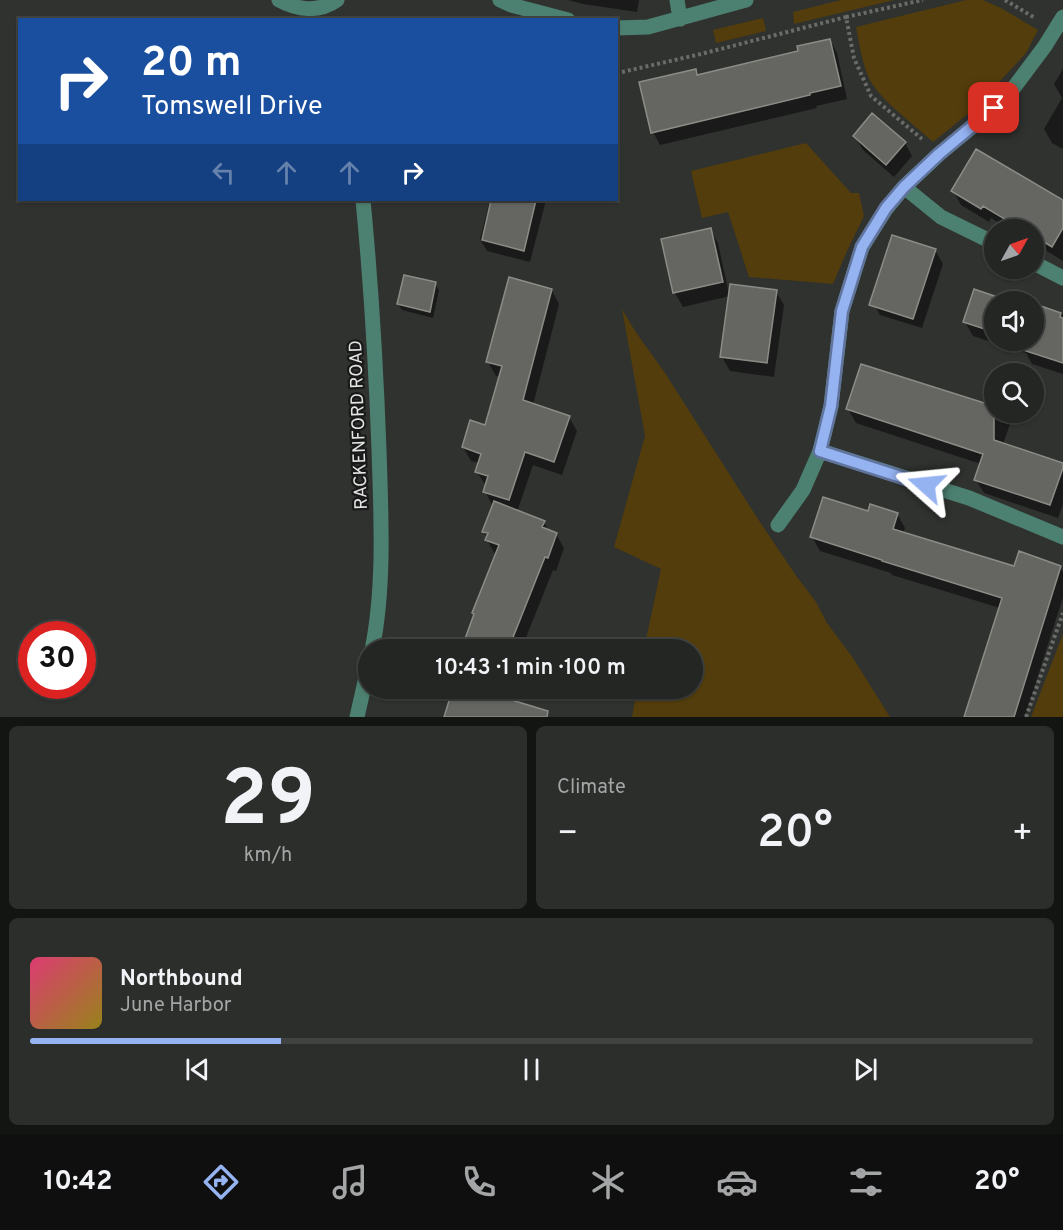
<!DOCTYPE html>
<meta charset="utf-8">
<style>
:root{--surface:#232623;--page:#2b2e2b;--text:#f1f3f6;--muted:#a3a5a6;--line:#404341;--accent:#95b2f1}
body{margin:0;font-family:Overpass,sans-serif;background:var(--page);color:var(--text);height:100vh;display:flex;flex-direction:column;font-size:22px;white-space:nowrap}
*{box-sizing:border-box;margin:0}
p{font-size:20px;color:var(--muted)}
.icon{flex:none;width:33px;height:33px;fill:none;stroke:currentColor;stroke-width:2;stroke-linecap:round;stroke-linejoin:round}
.map{position:relative;height:717px;overflow:hidden}
.drawer{display:flex;flex-direction:column;gap:9px;padding:9px;background:#131513;flex:1}
.drawer>*{flex:none}
.banner{position:absolute;left:18px;top:18px;width:600px;height:183px;border-radius:0px;box-shadow:0 2px 4px #0004,0 0 0 2px var(--line);background:#1a4fa0;color:#fff;overflow:hidden}
.needle{width:39px;rotate:50deg}
.buttons{position:absolute;left:984px;top:219px;display:grid;gap:12px}
.buttons a{display:grid;place-items:center;width:60px;height:60px;border-radius:50%;background:var(--surface);box-shadow:0 2px 4px #0004,0 0 0 2px var(--line);font-size:30px}
.speed{position:absolute;left:18px;top:621px;display:flex;gap:12px;font-size:30px;font-weight:700;text-align:center}
.speed>*{display:grid;place-content:center;width:78px;height:78px;border-radius:50%;background:var(--surface);box-shadow:0 2px 4px #0004,0 0 0 2px var(--line);line-height:1}
.speed .limit{border:9px solid #d22;background:#fff;color:#111}
.pin{position:absolute;display:grid;place-items:center;width:51px;height:51px;color:#fff;margin:-26px;border-radius:12px;box-shadow:0 3px 9px #0006}
.me{position:absolute;width:66px;margin:-33px;rotate:288deg;stroke-linejoin:round;filter:drop-shadow(0 0 4px #0008)}
.turn{display:flex;align-items:center;gap:21px;height:126px;padding:0 24px;font-size:27px}
.turn .icon{width:78px;height:78px;stroke-width:2.5}
.turn b{display:block;font-size:42px;line-height:51px}
.lanes{display:flex;align-items:center;height:57px;padding:0 24px;background:#0003;justify-content:center;gap:30px;direction:ltr}
.lanes .off{opacity:.35}
.big{font-size:45px;font-weight:600;line-height:1.1}
.drawer .card{flex:1;display:flex;flex-direction:column;justify-content:center;gap:9px;min-width:0;padding:0 21px;border-radius:9px;background:var(--page)}
.drawer .dial{align-items:center;gap:0}
.dial b{font-size:78px;line-height:1}
.song{display:flex;align-items:center;gap:18px}
.cover{width:72px;height:72px;border-radius:9px;background:linear-gradient(135deg,hsl(340 70% 55%),hsl(50 70% 35%))}
.played{height:6px;border-radius:3px;background:linear-gradient(90deg,var(--accent) 25%,var(--line) 25%)}
.keys{display:flex;justify-content:space-around;direction:ltr}
.heat{display:flex;justify-content:space-between;align-items:center;font-size:33px;direction:ltr}
.drawer .tiles{flex:1;display:grid;gap:9px;grid-template-columns:1fr 1fr}
.card:last-child{grid-column:span 2}
.trip{position:absolute;left:358px;top:639px;width:345px;height:60px;border-radius:30px;background:var(--surface);box-shadow:0 2px 4px #0004,0 0 0 2px var(--line);font-weight:600;line-height:60px;text-align:center}
.tab-bar{display:flex;height:96px;justify-content:space-around;align-items:center;background:#0e0f0e;color:var(--muted)}
.tab-bar .icon{width:42px;height:42px}
.tab-bar .active{color:var(--accent)}
.tab-bar b{font-size:27px;color:var(--text)}
.map>svg:first-child{display:block}
.green{fill:#533d0c}
.shadow{fill:#0007}
.building{fill:#656661;stroke:#8c8c87;stroke-width:1.5}
.lines{fill:none;stroke-linecap:round;stroke-linejoin:round}
.path{stroke:#696c69;stroke-width:4;stroke-dasharray:3 3;stroke-linecap:butt}
.minor{stroke:#4c8070;stroke-width:15}
.route-casing{stroke:#61749d;stroke-width:15}
.route{stroke:#95b2f1;stroke-width:10}
.labels{text-anchor:middle;stroke-width:4.5;stroke-linejoin:round;paint-order:stroke}
.street-label{font-size:18px;fill:#e4e6e4;stroke:#181918}
</style>
<div class="map">
<svg width="1063" height="717" viewBox="0 0 1063 717">
<rect width="100%" height="100%" fill="#2f322f"/>
<path class="green" d="M841 0H894L794 24 793 12Z
M966 0H983L1001 8 1038 30 1026 53 1016 64 974 109 933 142C916 126 876 97 868 76 862 61 859 43 856 27Z
M763 18 766 31 716 43 713 30Z
M806 143 851 193H859L864 216 847 251 833 284 749 277 728 212 702 218 691 171Z
M622 309 635 331 665 373 756 516 797 577 816 602 827 623 853 658 890 717H632L637 689 693 688V650L644 649 661 569 614 547 645 436Z
M1063 634V717H1031Z"/>
<path class="shadow" d="M568 0H639L637 12 583 4Z
M830 40 837 53 847 99 816 106 817 108 660 145 653 132 695 70 698 76 800 52Z
M1063 69V149L1052 143 1044 129 1062 98 1054 84Z
M855 137 905 143 912 156 894 177 863 150Z
M953 191 1063 202V261L1034 243V230H1010L991 218 989 222 961 205Z
M490 200H546L530 262 487 251 480 239Z
M710 229 718 243 729 294 776 292 784 305 774 377 730 371 722 357 730 296 683 307 675 293 662 240Z
M935 250 943 264 922 328 880 315 872 301Z
M435 284 439 290 433 318 402 310 398 304Z
M552 291 559 304 533 405 569 417 577 431 562 475 533 465 517 512 544 523 549 531 556 534 564 548 556 571 553 570 521 650H462L475 616 473 613 497 554H495L487 540V538L484 531 492 505 485 491 486 486 477 472 480 463 471 461 463 447 486 427 500 377 496 376 488 362Z
M994 302V340H1034V310L1037 311 1039 306 1063 314V374L1032 364 1026 353 973 336 965 322Z
M862 366 994 408V412H1004L1010 424 1003 444 1063 464V504L1058 518 984 493 976 480 981 464 856 423 848 409Z
M869 512 897 514 905 528 903 533 1015 568 1060 567 1063 572V597L1025 717H965L1000 608 892 575 891 573 820 551 812 537Z
M455 688H506L501 703 504 717H445Z"/>
<path class="building" d="M830 39 841 86 810 93V95L651 133 639 82 696 69 697 75 798 51 797 46Z
M872 113 906 142 886 165 853 136Z
M976 149 1063 200V228L1052 247 1034 236V230H1023L983 206 981 209 951 191Z
M491 200H536L524 251 482 240Z
M711 228 723 282 673 293 661 239Z
M892 235 936 249 913 319 869 305Z
M404 275 436 282 430 312 397 304Z
M509 277 552 289 523 400 570 416 554 462 525 452 509 500 483 492 488 476 475 472 481 454 462 447 470 420 485 425 502 366 486 362Z
M730 284 777 290 767 363 720 357Z
M974 289 1012 302H994V332L963 322Z
M1038 305 1061 313 1060 317 1063 318V363L1023 350 1025 342 1020 340H1034V308L1036 309Z
M861 364 994 406V440L1063 463V468L1050 505 974 480 983 454 846 409Z
M823 497 868 511 870 504 898 513 893 529 1014 566 1019 551 1061 566 1014 717H964L1002 598 882 561V560L810 537Z
M494 501 545 521 542 527 557 533 548 558 545 557 508 650H461L474 614 472 613 499 545 485 540 488 533 482 532Z
M453 688H494L492 694 548 711 547 717H444Z"/>
<g class="lines">
<path class="path" d="M1005 0 1035 18
M846 17 923 0
M622 72 701 54 846 17 854 58 871 96 922 139
M1026 717 1063 613"/>
<path class="minor" d="M279 0C297 10 319 13 337 0
M500 0 511 5 568 20
M677 0 680 19
M616 28 648 27 746 0
M904 187 941 217 994 243
M363 200C371 283 376 366 379 450 381 515 385 586 372 650
M1034 263 1063 278
M820 451 969 498 1063 537
M778 525 803 490 820 451 831 406 842 311 862 247 886 209 904 187 939 154 978 122 1009 94 1045 46 1063 17
M357 717 369 664"/>
</g>
<g class="lines">
<defs>
<path id="route" d="M926 485 820 451 831 406 842 311 862 247 886 208 904 187 939 154 994 108"/>
</defs>
<use href="#route" class="route-casing"/>
<use href="#route" class="route"/>
</g>
<g class="labels">
<g class="street-label">
<text transform="translate(358 425) rotate(-92)" y="6">RACKENFORD ROAD</text>
</g>
</g>
</svg>
<div class="buttons">
<a><svg class="needle" viewBox="-14 -14 28 28"><path d="M0-13l5 13h-10z" fill="#e53935"/><path d="M0 13l5-13h-10z" fill="#a3a5a6"/></svg></a>
<a><svg class="icon" aria-label="sound" viewBox="0 0 24 24"><path d="M4 9h4l5-4v14l-5-4H4zM17 9q2 3 0 6"/></svg></a>
<a><svg class="icon" aria-label="search" viewBox="0 0 24 24"><circle cx="10" cy="10" r="6"/><path d="M15 15l6 6"/></svg></a>
</div>
<div class="speed"><div class="limit">30</div></div>
<div class="pin" style="left:994px;top:108px;background:#d93025"><svg class="icon" aria-label="arrive" viewBox="0 0 24 24"><path d="M6 21V4h12l-3 4 3 4H6"/></svg></div>
<svg class="me" style="left:926px;top:485px" viewBox="-20 -20 40 40"><path d="M0-17L14 15 0 8-14 15z" fill="#95b2f1" stroke="#fff" stroke-width="4"/></svg>
<div class="trip">10:43 · 1 min · 100 m</div>
<div class="banner">
<div class="turn"><svg class="icon" aria-label="right" viewBox="0 0 24 24"><path d="M7 20v-9h11M14 6l5 5-5 5"/></svg><div><b>20 m</b>Tomswell Drive</div></div>
<div class="lanes"><svg class="icon off" aria-label="left" viewBox="0 0 24 24"><path d="M17 20v-9H6M10 6l-5 5 5 5"/></svg><svg class="icon off" aria-label="ahead" viewBox="0 0 24 24"><path d="M12 20V5M6 11l6-6 6 6"/></svg><svg class="icon off" aria-label="ahead" viewBox="0 0 24 24"><path d="M12 20V5M6 11l6-6 6 6"/></svg><svg class="icon" aria-label="right" viewBox="0 0 24 24"><path d="M7 20v-9h11M14 6l5 5-5 5"/></svg></div>
</div>
</div>
<section class="drawer">
<div class="tiles">
<div class="card dial"><b>29</b><p>km/h</p></div>
<div class="card"><p>Climate</p>
<div class="heat"><a>−</a><b class="big">20°</b><a>+</a></div>
</div>
<div class="card">
<div class="song"><i class="cover"></i><div><b>Northbound</b><p>June Harbor</p></div></div>
<div class="played"></div>
<div class="keys"><svg class="icon" aria-label="previous" viewBox="0 0 24 24"><path d="M18 5L8 12l10 7zM5 5v14"/></svg><svg class="icon" aria-label="pause" viewBox="0 0 24 24"><path d="M8 5v14M16 5v14"/></svg><svg class="icon" aria-label="next" viewBox="0 0 24 24"><path d="M6 5l10 7-10 7zM19 5v14"/></svg></div>
</div>
</div>
</section>
<nav class="tab-bar">
<b>10:42</b>
<svg class="icon active" aria-label="directions" viewBox="0 0 24 24"><path d="M12 3l9 9-9 9-9-9zM9 14v-3h6M13 9l2 2-2 2"/></svg>
<svg class="icon" aria-label="music" viewBox="0 0 24 24"><path d="M9 18V5l10-2v13"/><circle cx="6" cy="18" r="3"/><circle cx="16" cy="16" r="3"/></svg>
<svg class="icon" aria-label="phone" viewBox="0 0 24 24"><path d="M5 4h4l2 5-3 2q2 4 5 5l2-3 5 2v4C11 20 4 13 5 4z"/></svg>
<svg class="icon" aria-label="climate" viewBox="0 0 24 24"><path d="M12 3v18M4 7l16 10M4 17L20 7"/></svg>
<svg class="icon" aria-label="car" viewBox="0 0 24 24"><path d="M5 17H2v-5l4-1 3-4h7l3 4 3 1v5h-3M9 17h6M6 11h13"/><circle cx="7" cy="17" r="2"/><circle cx="17" cy="17" r="2"/></svg>
<svg class="icon" aria-label="filters" viewBox="0 0 24 24"><path d="M4 7h16M4 17h16"/><circle cx="9" cy="7" r="2"/><circle cx="15" cy="17" r="2"/></svg>
<b>20°</b>
</nav>
